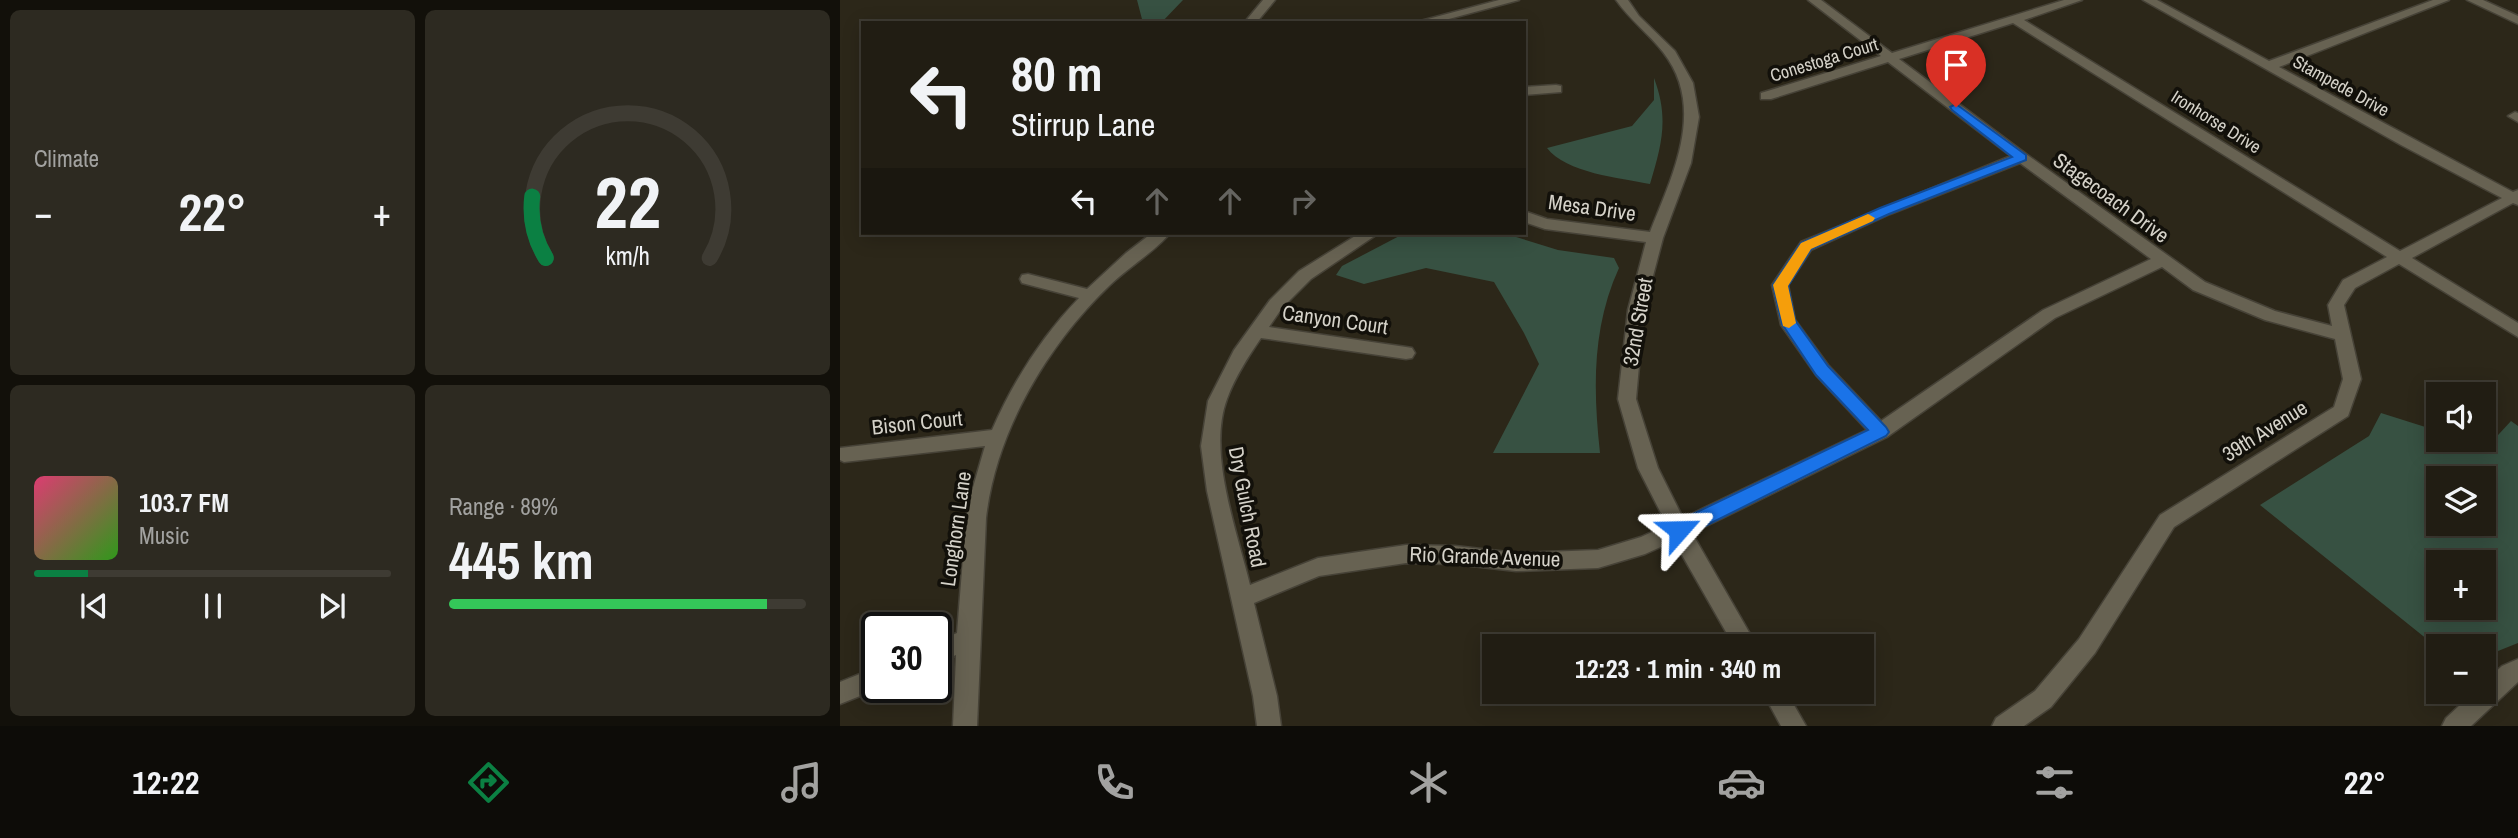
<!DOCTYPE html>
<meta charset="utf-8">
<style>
:root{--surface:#211d13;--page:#2d2a21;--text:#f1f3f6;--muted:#a2a2a0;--line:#3e3b33;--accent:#0b8043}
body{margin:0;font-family:"Archivo Narrow",sans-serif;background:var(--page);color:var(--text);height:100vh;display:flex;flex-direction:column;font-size:26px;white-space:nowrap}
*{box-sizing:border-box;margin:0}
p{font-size:23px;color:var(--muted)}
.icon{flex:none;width:38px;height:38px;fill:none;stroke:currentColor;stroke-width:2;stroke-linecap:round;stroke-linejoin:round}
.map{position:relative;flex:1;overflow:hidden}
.sheet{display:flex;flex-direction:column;gap:10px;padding:10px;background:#12100a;width:840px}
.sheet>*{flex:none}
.hud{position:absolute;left:21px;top:21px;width:665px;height:214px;border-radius:0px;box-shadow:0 4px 18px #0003,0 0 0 2px var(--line);background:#211d13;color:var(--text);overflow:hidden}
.buttons{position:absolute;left:1586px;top:382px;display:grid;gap:14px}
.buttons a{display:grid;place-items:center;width:70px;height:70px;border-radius:0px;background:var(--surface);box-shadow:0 4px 18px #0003,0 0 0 2px var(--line);font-size:35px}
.speed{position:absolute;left:21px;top:612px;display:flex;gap:14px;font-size:35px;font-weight:700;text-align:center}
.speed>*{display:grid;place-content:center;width:91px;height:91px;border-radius:50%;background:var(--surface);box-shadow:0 4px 18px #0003,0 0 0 2px var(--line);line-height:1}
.speed .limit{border:4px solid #111;border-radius:10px;background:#fff;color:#111}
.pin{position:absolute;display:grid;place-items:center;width:60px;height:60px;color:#fff;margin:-72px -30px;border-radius:50% 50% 50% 0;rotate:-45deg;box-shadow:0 0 7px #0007}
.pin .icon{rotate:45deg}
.me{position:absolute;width:77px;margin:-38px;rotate:65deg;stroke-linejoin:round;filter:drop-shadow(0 0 5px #0008)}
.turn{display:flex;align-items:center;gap:24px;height:147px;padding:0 35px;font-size:32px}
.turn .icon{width:91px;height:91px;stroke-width:2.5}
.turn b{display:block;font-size:49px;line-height:60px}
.lanes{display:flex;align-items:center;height:66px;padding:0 35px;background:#0003;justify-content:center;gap:35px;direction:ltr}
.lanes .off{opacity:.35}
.big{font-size:52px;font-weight:800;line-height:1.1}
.sheet .tile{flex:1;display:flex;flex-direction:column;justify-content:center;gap:10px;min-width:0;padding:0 24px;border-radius:10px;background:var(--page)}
.sheet .dial{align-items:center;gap:0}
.dial svg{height:182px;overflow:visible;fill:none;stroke:var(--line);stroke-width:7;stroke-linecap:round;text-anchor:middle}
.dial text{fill:var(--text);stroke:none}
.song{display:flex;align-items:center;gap:21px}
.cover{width:84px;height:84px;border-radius:10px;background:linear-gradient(135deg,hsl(340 70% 55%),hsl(110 70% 35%))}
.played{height:7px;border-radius:4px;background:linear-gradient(90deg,var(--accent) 15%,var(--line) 15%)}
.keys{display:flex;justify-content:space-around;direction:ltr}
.heat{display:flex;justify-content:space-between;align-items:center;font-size:38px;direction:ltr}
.charge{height:10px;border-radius:5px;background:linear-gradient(90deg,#34c759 89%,var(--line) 0)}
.sheet .tiles{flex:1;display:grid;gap:10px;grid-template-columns:repeat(2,1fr)}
.trip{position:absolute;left:642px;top:634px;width:392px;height:70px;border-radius:0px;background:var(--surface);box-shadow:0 4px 18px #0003,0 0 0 2px var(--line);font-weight:800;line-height:70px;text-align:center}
.tabs{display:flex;height:112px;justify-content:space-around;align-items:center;background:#0d0c08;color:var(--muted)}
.tabs .icon{width:49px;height:49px}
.tabs .active{color:var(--accent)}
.tabs b{font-size:32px;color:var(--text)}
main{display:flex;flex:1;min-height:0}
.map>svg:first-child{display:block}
.green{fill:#375142;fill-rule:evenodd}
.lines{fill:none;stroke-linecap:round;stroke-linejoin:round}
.minor-casing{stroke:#464237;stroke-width:3}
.minor{fill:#676252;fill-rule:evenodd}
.route{fill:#1a73e8;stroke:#114b97;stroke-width:2}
.slow{fill:#f59e0b}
.labels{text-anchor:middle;stroke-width:7;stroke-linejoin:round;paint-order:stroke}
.far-street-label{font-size:18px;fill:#d5d2c9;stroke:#12100a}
.street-label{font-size:21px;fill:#d5d2c9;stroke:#12100a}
</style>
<main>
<section class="sheet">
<div class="tiles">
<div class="tile"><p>Climate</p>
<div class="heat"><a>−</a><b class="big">22°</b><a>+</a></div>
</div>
<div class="tile dial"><svg viewBox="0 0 100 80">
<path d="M14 69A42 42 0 1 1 86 69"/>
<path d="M14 69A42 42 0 0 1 8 42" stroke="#0b8043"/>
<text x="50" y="56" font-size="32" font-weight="700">22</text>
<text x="50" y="72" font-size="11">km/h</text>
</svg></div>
<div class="tile">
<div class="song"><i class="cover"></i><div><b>103.7 FM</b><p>Music</p></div></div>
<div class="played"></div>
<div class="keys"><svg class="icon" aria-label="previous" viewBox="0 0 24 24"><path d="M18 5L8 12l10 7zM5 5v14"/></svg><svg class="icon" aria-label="pause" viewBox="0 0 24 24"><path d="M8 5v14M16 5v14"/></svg><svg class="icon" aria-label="next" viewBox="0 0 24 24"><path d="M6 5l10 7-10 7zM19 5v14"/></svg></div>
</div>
<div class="tile"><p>Range · 89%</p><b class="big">445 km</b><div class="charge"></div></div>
</div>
</section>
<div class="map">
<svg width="1678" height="726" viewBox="0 0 1678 726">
<rect width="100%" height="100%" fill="#2c2719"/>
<path class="green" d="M297 0H343L321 23H303Z
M814 78C829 118 822 144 810 184 780 178 726 173 707 148L792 126 814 100Z
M565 233H663L718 250 774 258 779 268C752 327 753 389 760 453H653L699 364 684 333 654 282 586 268 524 284 496 275 502 266Z
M1541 413 1598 431V439H1624L1647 447 1671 421 1678 426V643L1643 657V646H1598V648L1420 505 1529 436ZM1598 478H1643V523H1598ZM1598 562H1643V607H1598Z"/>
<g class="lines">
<defs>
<path id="minor" d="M423 0H435L416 23H404Z
M659 0H679L594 23H573Z
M776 0H788L799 16 835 51 853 83 859 117 851 163 823 238 804 310 796 399 818 468 843 518 1027 430 976 375 941 325 932 285 961 242 1171 156 1048 62 931 99H921V93L1041 56 968 0H981L1052 53 1224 0H1242L1184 20 1560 251 1662 198 1561 145 1303 0H1317L1429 61 1593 0H1609L1439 67 1673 192 1678 190V205L1673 203 1572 258 1678 323V337L1559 264 1515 288 1504 305 1521 379 1508 416 1334 527 1255 653 1211 707 1184 726H1152L1156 718 1195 691 1239 639 1320 515 1494 407 1503 379 1495 339 1425 320 1353 290 1322 267 1215 318 1047 437 852 533 917 646H894L834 541 805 554 758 568 676 571 615 564 566 563 479 576 414 603 437 696 441 726H417L413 696 367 491 361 446 368 401 394 350 430 300 459 271 520 233H539L471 279 442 308 429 327 566 347 572 348 575 353 572 358 566 359 421 338C408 357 395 377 387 399 367 452 397 531 410 585L478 558 566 545 615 546 676 553 758 550 801 537 827 525 798 468 778 399 788 310 806 242 705 229 684 222V211L707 219 810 232C832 176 867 108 823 52 809 34 790 20 776 0ZM1173 23 1547 257 1503 280 1488 305 1492 326 1435 311 1365 282 1186 154 1059 59ZM1180 163 1311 259 1203 310 1041 421 988 365 955 320 948 285 971 250 1050 214Z
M1627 0H1643L1678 16V24Z
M716 85 721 86V92L684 95V87Z
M1675 112 1678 113V122L1668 116Z
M312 233H330C317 250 286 269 269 286 207 346 156 431 146 518L137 726H113L116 655 96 664V642L117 633 127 508 145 446 4 462 0 460V448L152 430C173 382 202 336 239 298L182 283 180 279 182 275 188 274 247 289 286 253Z
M1678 659V682L1631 726H1602L1606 718 1635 691H1643V683L1662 666Z
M37 667V688H40L0 704V682Z
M922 691H946L966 726H941Z"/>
</defs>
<use href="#minor" class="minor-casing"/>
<use href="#minor" class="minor"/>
</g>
<path class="route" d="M1116 104 1186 155V160L1049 214 971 249 948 286 955 320 988 366 1046 427 1049 432 1046 436 845 536 839 538 832 536 829 530 832 524 1028 430 976 375 942 324 933 285 961 243 1040 208 1172 157 1112 110 1110 107Z"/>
<path class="slow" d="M1028 214 1035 218 1033 221 971 249 948 286 956 323 949 328 943 326 933 285 961 243Z"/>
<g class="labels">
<g class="far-street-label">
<text transform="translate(984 60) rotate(-17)" y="6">Conestoga Court</text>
<text transform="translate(1501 86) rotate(29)" y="6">Stampede Drive</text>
<text transform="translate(1376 122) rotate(32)" y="6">Ironhorse Drive</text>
</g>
<g class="street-label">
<text transform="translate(1271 198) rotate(36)" y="7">Stagecoach Drive</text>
<text transform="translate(752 208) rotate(8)" y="7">Mesa Drive</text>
<text transform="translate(495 320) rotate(8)" y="7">Canyon Court</text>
<text transform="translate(798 322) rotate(-80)" y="7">32nd Street</text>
<text transform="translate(77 423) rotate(-6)" y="7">Bison Court</text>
<text transform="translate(1425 431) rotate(-32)" y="7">39th Avenue</text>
<text transform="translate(407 507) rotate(79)" y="7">Dry Gulch Road</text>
<text transform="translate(116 529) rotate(-82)" y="7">Longhorn Lane</text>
<text transform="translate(645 557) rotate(2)" y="7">Rio Grande Avenue</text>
</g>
</g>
</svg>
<div class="buttons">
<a><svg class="icon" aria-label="sound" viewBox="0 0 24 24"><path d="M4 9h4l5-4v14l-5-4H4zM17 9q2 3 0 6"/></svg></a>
<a><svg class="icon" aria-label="layers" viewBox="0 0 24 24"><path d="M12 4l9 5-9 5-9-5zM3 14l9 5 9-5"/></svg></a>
<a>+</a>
<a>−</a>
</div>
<div class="speed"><div class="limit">30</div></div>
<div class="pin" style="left:1116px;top:107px;background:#d93025"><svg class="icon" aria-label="arrive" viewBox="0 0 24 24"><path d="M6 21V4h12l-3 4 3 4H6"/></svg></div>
<svg class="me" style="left:839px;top:530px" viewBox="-20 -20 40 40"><path d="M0-17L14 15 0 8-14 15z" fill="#1a73e8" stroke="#fff" stroke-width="4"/></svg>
<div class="trip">12:23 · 1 min · 340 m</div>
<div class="hud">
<div class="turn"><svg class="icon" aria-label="left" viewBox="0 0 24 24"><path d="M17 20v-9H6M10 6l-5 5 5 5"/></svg><div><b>80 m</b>Stirrup Lane</div></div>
<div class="lanes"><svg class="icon" aria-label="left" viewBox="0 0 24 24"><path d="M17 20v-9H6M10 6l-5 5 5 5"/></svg><svg class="icon off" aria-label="ahead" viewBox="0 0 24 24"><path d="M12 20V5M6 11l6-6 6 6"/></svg><svg class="icon off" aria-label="ahead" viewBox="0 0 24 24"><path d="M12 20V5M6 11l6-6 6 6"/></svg><svg class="icon off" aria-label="right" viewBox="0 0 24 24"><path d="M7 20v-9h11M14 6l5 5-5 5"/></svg></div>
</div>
</div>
</main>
<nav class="tabs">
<b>12:22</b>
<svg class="icon active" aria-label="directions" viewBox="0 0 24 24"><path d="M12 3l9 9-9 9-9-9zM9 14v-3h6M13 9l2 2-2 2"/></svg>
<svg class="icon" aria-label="music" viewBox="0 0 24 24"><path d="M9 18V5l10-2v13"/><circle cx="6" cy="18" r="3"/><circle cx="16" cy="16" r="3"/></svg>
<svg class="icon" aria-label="phone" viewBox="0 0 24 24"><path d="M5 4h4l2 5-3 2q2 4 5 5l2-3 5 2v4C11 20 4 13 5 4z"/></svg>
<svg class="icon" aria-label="climate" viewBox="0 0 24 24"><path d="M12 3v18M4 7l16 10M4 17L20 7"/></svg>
<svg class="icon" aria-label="car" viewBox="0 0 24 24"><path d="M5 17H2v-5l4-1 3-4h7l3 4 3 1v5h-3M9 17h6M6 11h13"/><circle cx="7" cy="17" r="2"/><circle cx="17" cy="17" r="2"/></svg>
<svg class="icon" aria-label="filters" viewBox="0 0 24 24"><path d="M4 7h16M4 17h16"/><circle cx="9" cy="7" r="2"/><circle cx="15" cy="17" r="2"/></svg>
<b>22°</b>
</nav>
